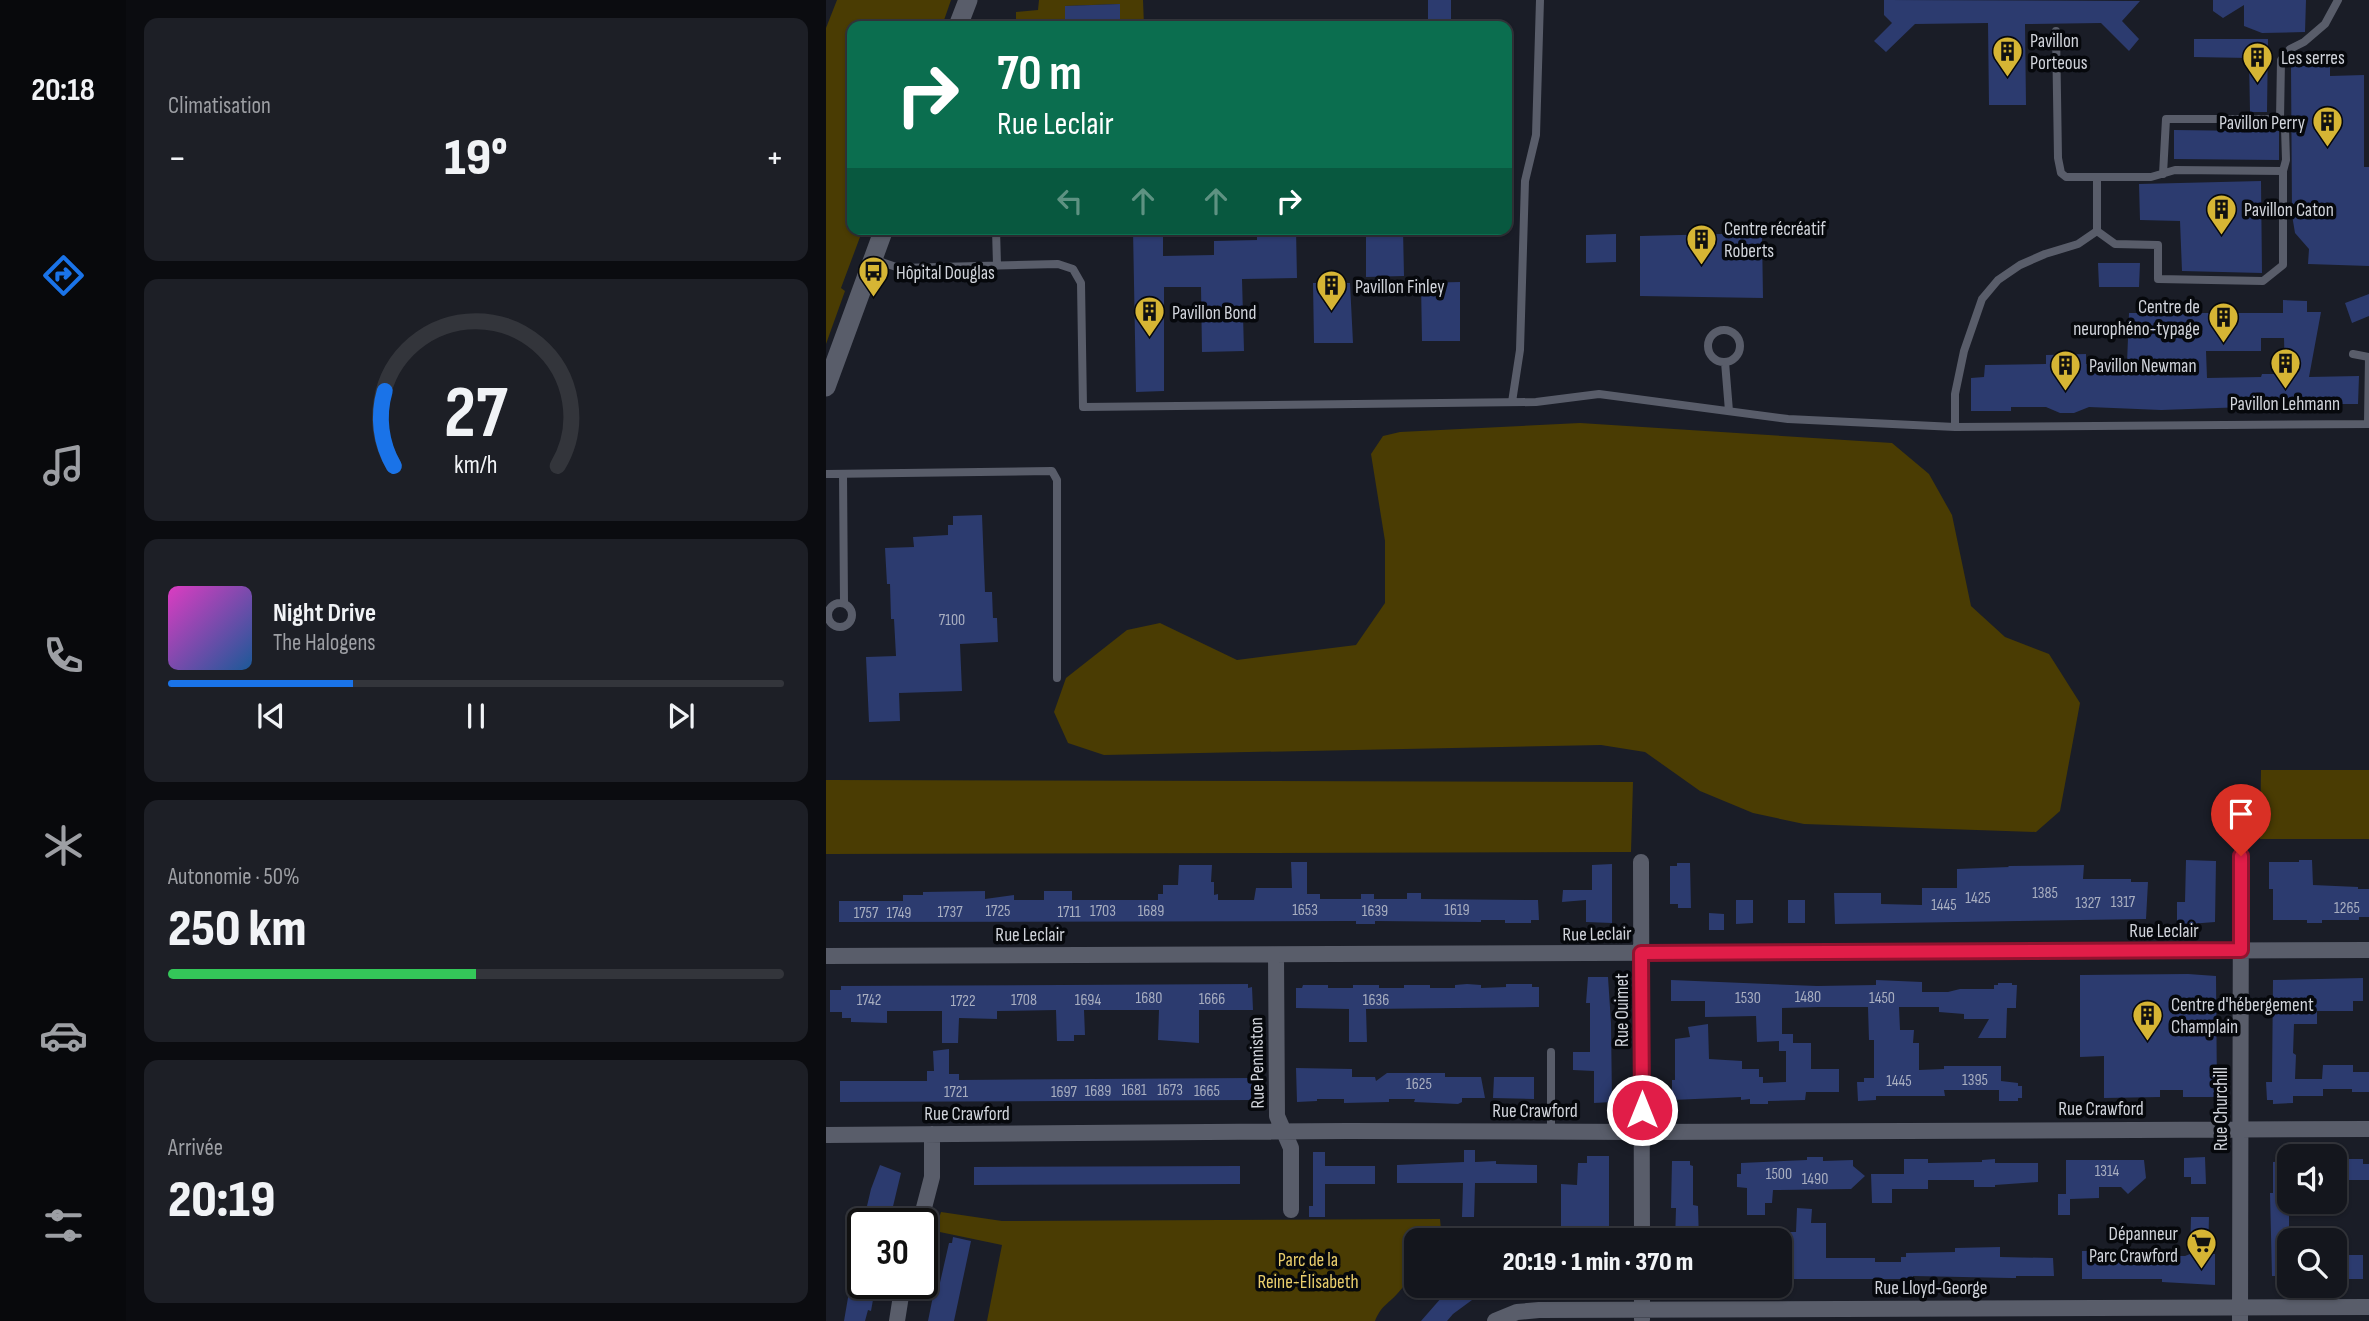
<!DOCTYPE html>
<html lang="fr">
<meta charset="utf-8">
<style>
:root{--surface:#14161d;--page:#1d1f26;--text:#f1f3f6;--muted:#9d9fa4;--line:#33353b;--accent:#1a73e8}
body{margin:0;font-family:"Sofia Sans Condensed",sans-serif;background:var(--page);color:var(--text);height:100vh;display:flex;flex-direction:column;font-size:26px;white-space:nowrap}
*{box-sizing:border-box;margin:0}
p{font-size:23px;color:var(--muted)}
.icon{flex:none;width:38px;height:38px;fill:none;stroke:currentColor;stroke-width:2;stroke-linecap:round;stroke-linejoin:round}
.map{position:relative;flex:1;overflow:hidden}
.panel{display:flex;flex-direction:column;gap:18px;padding:18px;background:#0b0c10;width:700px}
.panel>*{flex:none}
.hud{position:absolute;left:21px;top:21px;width:665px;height:214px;border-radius:14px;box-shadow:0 2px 5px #0004,0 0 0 2px var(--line);background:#0b6e4f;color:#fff;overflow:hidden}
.controls{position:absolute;left:1451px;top:1144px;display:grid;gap:14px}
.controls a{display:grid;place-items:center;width:70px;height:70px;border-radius:14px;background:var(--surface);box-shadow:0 2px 5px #0004,0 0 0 2px var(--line);font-size:35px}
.speed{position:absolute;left:21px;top:1208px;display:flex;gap:14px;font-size:35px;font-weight:700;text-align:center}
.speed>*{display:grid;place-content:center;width:91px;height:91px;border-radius:50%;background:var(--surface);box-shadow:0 2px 5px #0004,0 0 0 2px var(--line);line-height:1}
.speed .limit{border:4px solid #111;border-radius:10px;background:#fff;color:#111}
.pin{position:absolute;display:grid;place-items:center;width:60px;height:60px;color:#fff;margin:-72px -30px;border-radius:50% 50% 50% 0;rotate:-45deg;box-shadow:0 0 7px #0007}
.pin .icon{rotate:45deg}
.me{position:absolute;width:77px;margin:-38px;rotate:0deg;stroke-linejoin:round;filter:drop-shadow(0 0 5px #0008)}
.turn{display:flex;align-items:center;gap:24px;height:147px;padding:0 35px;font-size:32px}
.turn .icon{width:91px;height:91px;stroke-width:2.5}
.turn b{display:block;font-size:49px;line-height:60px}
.lanes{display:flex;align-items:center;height:66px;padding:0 35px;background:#0003;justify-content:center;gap:35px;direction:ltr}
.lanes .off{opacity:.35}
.big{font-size:52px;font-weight:800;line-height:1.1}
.panel .widget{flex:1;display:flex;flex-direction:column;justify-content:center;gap:10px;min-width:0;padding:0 24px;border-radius:14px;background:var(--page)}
.panel .dial{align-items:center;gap:0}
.dial svg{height:182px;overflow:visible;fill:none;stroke:var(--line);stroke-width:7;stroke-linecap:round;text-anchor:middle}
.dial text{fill:var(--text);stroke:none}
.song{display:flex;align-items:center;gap:21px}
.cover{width:84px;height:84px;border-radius:10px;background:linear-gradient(135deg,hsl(310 70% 55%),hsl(210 70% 35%))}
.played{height:7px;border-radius:4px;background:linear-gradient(90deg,var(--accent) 30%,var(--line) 30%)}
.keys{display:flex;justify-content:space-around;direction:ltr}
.heat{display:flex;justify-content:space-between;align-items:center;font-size:38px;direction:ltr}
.charge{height:10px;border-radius:5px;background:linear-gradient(90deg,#34c759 50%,var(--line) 0)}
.trip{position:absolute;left:578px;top:1228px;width:388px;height:70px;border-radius:14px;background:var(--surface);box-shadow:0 2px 5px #0004,0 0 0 2px var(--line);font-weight:800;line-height:70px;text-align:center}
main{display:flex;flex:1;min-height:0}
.tabs{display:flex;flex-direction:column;width:126px;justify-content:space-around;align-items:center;background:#08090c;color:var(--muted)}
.tabs .icon{width:49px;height:49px}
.tabs .current{color:var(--accent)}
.tabs b{font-size:32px;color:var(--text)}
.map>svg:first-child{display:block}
.green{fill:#4a3c03}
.building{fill:#2c3b6f;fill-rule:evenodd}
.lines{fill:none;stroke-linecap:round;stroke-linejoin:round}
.service{stroke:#595d6a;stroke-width:8}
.minor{stroke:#595d6a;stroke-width:16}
.secondary{stroke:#595d6a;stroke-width:19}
.route-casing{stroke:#92132f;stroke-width:18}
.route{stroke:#e11d48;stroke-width:12}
.labels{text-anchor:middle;stroke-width:7;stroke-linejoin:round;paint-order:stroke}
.number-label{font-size:16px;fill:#a8aec0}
.poi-label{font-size:19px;fill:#d1d4db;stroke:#06080c;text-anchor:start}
.street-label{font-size:19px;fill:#d1d4db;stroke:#06080c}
.park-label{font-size:19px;fill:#eace6c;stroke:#06080c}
</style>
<main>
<nav class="tabs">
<b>20:18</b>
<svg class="icon current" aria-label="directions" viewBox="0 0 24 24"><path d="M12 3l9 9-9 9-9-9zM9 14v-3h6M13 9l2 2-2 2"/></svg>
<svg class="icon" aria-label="music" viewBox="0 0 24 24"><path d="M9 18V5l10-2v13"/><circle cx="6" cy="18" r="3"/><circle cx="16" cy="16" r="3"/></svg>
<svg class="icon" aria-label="phone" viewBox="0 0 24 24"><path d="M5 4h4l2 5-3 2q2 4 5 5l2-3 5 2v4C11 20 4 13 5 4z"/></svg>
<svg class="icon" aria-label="climate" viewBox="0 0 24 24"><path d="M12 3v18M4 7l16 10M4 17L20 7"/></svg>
<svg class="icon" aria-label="car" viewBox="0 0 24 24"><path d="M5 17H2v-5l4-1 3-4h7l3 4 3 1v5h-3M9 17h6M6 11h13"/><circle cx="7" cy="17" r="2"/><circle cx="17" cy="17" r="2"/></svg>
<svg class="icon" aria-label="filters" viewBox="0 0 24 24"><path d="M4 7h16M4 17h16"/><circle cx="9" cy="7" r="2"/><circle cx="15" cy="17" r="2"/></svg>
</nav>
<section class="panel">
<div class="widget"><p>Climatisation</p>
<div class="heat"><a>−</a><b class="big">19°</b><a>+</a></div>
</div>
<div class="widget dial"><svg viewBox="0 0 100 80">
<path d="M14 69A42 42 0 1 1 86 69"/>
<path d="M14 69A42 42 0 0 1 10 36" stroke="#1a73e8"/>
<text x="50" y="56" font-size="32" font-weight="700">27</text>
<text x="50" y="72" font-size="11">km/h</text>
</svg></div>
<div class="widget">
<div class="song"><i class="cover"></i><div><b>Night Drive</b><p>The Halogens</p></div></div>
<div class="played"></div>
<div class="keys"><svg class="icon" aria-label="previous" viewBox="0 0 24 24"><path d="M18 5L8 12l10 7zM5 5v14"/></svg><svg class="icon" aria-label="pause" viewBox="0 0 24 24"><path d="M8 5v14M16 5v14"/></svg><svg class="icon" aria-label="next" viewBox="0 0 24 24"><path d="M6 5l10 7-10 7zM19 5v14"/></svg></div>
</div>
<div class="widget"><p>Autonomie · 50%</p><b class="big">250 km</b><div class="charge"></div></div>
<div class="widget"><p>Arrivée</p><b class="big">20:19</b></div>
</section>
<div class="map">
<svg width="1543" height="1321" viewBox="0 0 1543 1321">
<rect width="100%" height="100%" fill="#1a1d27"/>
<path class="green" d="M11 0H125L116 26H26V229H37L15 288 19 291 0 344V28Z
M213 0H317L318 26H294V4L239 6V26H190V12L212 10Z
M754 423 1066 443 1103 474 1126 515 1145 606 1179 637 1223 654 1254 703 1234 811 1210 832 978 824 927 813 874 791 819 752 775 745 278 755 242 743 228 712 240 678 301 630 334 623 411 660 530 645 559 603V541L545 454 557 436 574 432Z
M1435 770H1543V839H1434Z
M0 780 807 782 805 852 0 854Z
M115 1212 176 1221 614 1219 616 1241H590V1272C582 1279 578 1287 571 1294 561 1305 555 1306 549 1321H161L176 1245 109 1231Z"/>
<path class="building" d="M602 0H625V26H602Z
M1058 0 1314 1 1296 21 1313 39 1303 51 1275 23 1199 24 1200 105H1163L1162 23 1089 24 1060 52 1048 41 1066 23 1058 15Z
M1387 0H1480L1479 32 1436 33 1418 26V5L1397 18 1387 11Z
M294 4V26H239V6Z
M1368 39H1442L1441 112H1424L1423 58 1368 57Z
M1465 66H1504V76L1538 75V167H1543V266L1482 264 1483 249 1469 233 1466 215Z
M1424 126H1441V131H1453V160L1348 159V130L1424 131Z
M1435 181 1436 273 1356 271 1354 221 1314 220 1313 184Z
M307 229H337V256L388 255V241L431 240V229H470L471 278 416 279 418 351 376 352 375 287H338V391L310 392Z
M540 229H577L578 276 540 277Z
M936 233 937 298 814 296V236Z
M790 234V262L760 263V235Z
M1272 263H1314L1313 287H1273Z
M634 282V341H596L595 283Z
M487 283H524L527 343H488Z
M1543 294V316L1526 323 1519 303Z
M1457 300 1481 301V312H1495L1483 377 1533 376 1532 404H1511L1507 407 1502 404 1335 410 1263 407 1248 413H1234L1220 407H1185V411H1145V378L1158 377 1159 365 1220 364V355L1260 354V364L1301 363 1303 313H1457ZM1435 338H1458L1459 374H1436L1435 377 1381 378 1380 351H1435Z
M156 515 159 592H166L167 618H171L172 642 134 644 136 691 73 693 74 721 43 722 40 657 70 656 68 619H65L64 584H61L59 548 88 547 87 537 122 535V525H127V516Z
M1360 860 1390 861 1389 922 1351 925V902H1359Z
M1473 860H1486L1487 885 1532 887V889H1543V917H1533V920H1496V923H1481V920H1447V889H1443V862H1473Z
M465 862H481V894H494V899H535V894H548V899H581V893H595V899L712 900 713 920H705V923H679V920H655V922L549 921V924H530V921H521L13 922V901H77V895H97V892L159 891V899L188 895V900H218V891H246V900H332V894H337V885H352L353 865H386L385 882H388V895L392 894V900H428L430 888H466Z
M851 863H864L865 908H852V904H844V866H851Z
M786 864V923L760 922V900L736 902 737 890H766V865Z
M1258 865 1257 879H1305V882H1322L1320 919 1009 924 1008 893H1055V904L1096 905V888H1131V869L1183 867 1182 866Z
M910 900H927V923L910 924Z
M962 900H979V923H962Z
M883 913 898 914V930H883Z
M1362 974 1390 976 1391 1097H1357V1090H1334V1097L1278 1098V1056L1254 1057V975Z
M762 977H782L785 1023 786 1102 768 1103V1071L747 1070V1052H764V1003H760Z
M1537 978V1001H1527V1011H1491V1024H1468L1467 1053 1470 1055 1469 1079H1496L1497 1065H1527V1072H1543V1092H1526V1089H1497V1096H1467V1103L1447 1104V1100H1441L1440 1082H1446L1447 980Z
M845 980 991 986 1050 985V980L1096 982V992H1122L1134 989H1168V985H1172V983H1186V985H1191L1190 1004V1008H1181L1180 1038H1152L1163 1019H1138V1014L1113 1012V1007H1073L1074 1030H1088L1087 1043H1093V1070L1118 1069V1066H1175V1081L1192 1083V1086H1196V1098H1192V1101H1173V1090H1118L1119 1096H1050V1100L1032 1101 1031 1082H1038V1078H1048V1040H1043L1042 1007H993L956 1008V1034H967V1043H985V1069H1013V1092H980L979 1100 942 1101V1104H924V1099L915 1100V1097L846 1100V1080H849V1039L864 1037 862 1027 882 1024 883 1059 916 1061V1069H933V1077H937V1083L960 1082V1051H953V1041L931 1042 930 1016 879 1017V1001H845Z
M422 984V988L426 987 427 1010H373V1043L332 1040 333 1010H258L259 1035H248V1041H231L230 1010 171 1011V1019L133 1018 132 1043H116V1011H61V1023L25 1022V1018H16V1012H4V990H15V986Z
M641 984 655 985V988L680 987V984H706V987H713V1007L540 1009 541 1042H523V1009L470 1008V988H476L477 985H502V988H527V985H553V988H578V985H604V988H629V985Z
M123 1049V1074H133V1080L426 1078V1100L14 1102V1081H101V1071H108L107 1051Z
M470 1068 526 1069V1077H549L550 1081 561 1073H619V1077H655L659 1098H636V1102L632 1104 588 1102 589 1099H563V1102L518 1103V1099H491V1101L471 1102Z
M668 1077H708V1099L667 1098Z
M638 1150H649V1162L670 1161V1164L711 1165V1183H649L648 1217H636L637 1183H571V1165L638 1162Z
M487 1152H499V1166H549V1184H499V1217H483V1206H487Z
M761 1156H783V1241H765V1234H759V1228H735V1184L751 1185 752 1163H761Z
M981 1157H997V1161L1027 1160V1166L1039 1176 1025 1189 947 1190 946 1203H939V1215H921V1188L911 1187V1174H915V1163L981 1160Z
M1379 1157 1380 1184H1365V1177H1358V1158Z
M1078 1159H1102V1163L1156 1162V1160L1169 1159V1163H1212V1182L1169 1185V1187H1148V1180H1102V1189H1066V1203H1046L1045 1174H1078Z
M1519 1159H1537V1164H1543V1180H1519Z
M1240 1160H1318L1320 1178 1302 1194 1295 1187H1273V1198L1244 1199V1215H1232V1194H1240Z
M846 1161H864V1165L867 1166V1205L872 1206 873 1241H849L850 1208H845Z
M1463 1161V1276H1446L1444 1193H1447V1162Z
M54 1165 75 1173 63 1223H37L45 1189Z
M414 1166V1184L148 1185V1167Z
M971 1208 986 1209 985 1223H1000V1258H1049V1262H1075V1257H1080V1253L1129 1252V1248L1174 1247V1257L1227 1258 1228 1276H1190V1278H1185L1087 1276V1279H966V1276H959V1250L954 1251V1232H970Z
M1365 1217H1383L1382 1254H1389V1285L1336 1282V1279H1256V1251L1287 1250V1260H1335V1256H1359L1364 1254Z
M127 1237 145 1241 128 1321H102L109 1286 113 1287 123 1243H126Z
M30 1251H37V1283H50L45 1311 42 1310 39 1321H18Z
M1517 1255H1537V1279H1517Z
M608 1286H665L627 1314 621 1321H595L616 1297Z"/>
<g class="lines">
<path class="service" d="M1230 31 1232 158 1235 173 1240 177H1325L1349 170 1457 171V265L1437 281 1332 279V245L1289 244 1271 231
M1457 171 1460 160 1459 128 1454 119 1455 60 1464 49 1478 42 1499 24 1512 0
M1337 174 1340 119H1454
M170 229 171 265
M47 259 73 268 232 264 247 269 255 283 257 407 710 402 773 394 962 419 1129 427 1543 424
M882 346a16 16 0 1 1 32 0a16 16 0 1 1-32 0Z
M1527 354 1543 357
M899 362 903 411
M686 402 694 350 699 181 710 135 714 0
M1542 424 1543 357
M1129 427V394L1138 351 1156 299 1172 280 1194 265 1219 254 1252 244 1271 231V178
M0 474 226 471 231 480V678
M17 474 18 603
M2 615a12 12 0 1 1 24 0a12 12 0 1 1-24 0Z
M1414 789 1415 856
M725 1052V1131"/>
<path class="minor" d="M815 862 816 1241
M450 955 451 1116 465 1148V1210
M0 956 1543 950
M0 1135 522 1131 816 1132 1543 1129
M94 1223 106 1177V1134
M816 1319V1286
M71 1321 77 1283
M669 1321 691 1312 713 1310 1543 1307
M1414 1321 1415 856"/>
<path class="secondary" d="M132 26 142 0
M0 387 58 229"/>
</g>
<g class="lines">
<defs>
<path id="route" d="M816 1110 815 953 1415 950V856"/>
</defs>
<use href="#route" class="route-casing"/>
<use href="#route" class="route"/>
</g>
<defs>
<symbol id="building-pin" viewBox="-11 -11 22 30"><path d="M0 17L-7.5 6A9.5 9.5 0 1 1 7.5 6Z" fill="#d6b534" stroke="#06080c"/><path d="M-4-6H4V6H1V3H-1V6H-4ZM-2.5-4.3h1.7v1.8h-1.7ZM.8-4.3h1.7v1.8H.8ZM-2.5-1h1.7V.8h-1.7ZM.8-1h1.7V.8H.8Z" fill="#111"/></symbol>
<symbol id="bus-pin" viewBox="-11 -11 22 30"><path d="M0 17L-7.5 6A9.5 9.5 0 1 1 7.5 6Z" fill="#d6b534" stroke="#06080c"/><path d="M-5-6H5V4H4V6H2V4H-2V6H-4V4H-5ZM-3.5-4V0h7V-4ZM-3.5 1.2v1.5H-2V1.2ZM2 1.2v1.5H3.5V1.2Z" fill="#111"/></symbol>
<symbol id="supermarket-pin" viewBox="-11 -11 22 30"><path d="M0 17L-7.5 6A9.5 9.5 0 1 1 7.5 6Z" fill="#d6b534" stroke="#06080c"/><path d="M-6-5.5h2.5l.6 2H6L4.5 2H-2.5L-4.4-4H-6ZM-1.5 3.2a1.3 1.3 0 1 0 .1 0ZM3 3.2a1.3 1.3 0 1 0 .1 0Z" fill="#111"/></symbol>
</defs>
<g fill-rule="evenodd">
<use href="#building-pin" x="1164" y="34" width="35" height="47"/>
<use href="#building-pin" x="1414" y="40" width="35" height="47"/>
<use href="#building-pin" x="1484" y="104" width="35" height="47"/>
<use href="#building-pin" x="1378" y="192" width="35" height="47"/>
<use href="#building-pin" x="858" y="222" width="35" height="47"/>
<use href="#bus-pin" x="30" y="254" width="35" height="47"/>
<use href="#building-pin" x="488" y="268" width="35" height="47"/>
<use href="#building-pin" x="306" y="294" width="35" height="47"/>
<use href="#building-pin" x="1380" y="300" width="35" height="47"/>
<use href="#building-pin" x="1442" y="346" width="35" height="47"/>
<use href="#building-pin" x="1222" y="348" width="35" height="47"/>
<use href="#building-pin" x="1304" y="998" width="35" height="47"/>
<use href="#supermarket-pin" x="1358" y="1226" width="35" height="47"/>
</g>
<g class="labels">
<g class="number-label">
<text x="126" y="625">7100</text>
<text x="1219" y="898">1385</text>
<text x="1152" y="903">1425</text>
<text x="1297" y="907">1317</text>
<text x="1262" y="908">1327</text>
<text x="1118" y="910">1445</text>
<text x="1521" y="913">1265</text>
<text x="479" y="915">1653</text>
<text x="631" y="915">1619</text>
<text x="172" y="916">1725</text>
<text x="277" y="916">1703</text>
<text x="325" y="916">1689</text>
<text x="549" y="916">1639</text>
<text x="124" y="917">1737</text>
<text x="243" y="917">1711</text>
<text x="40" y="918">1757</text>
<text x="73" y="918">1749</text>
<text x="982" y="1002">1480</text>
<text x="323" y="1003">1680</text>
<text x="922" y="1003">1530</text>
<text x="1056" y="1003">1450</text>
<text x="386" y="1004">1666</text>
<text x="43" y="1005">1742</text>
<text x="198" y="1005">1708</text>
<text x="262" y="1005">1694</text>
<text x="550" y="1005">1636</text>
<text x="137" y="1006">1722</text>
<text x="1149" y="1085">1395</text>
<text x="1073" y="1086">1445</text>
<text x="593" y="1089">1625</text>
<text x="308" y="1095">1681</text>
<text x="344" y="1095">1673</text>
<text x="272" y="1096">1689</text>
<text x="381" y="1096">1665</text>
<text x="130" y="1097">1721</text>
<text x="238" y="1097">1697</text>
<text x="1281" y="1176">1314</text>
<text x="953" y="1179">1500</text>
<text x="989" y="1184">1490</text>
</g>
<g class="poi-label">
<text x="1204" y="47">Pavillon<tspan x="1204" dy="22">Porteous</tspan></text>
<text x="1455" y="64">Les serres</text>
<text x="1479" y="129" text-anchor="end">Pavillon Perry</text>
<text x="1418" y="216">Pavillon Caton</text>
<text x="898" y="235">Centre récréatif<tspan x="898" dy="22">Roberts</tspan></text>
<text x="70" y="279">Hôpital Douglas</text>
<text x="529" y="293">Pavillon Finley</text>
<text x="1374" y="313" text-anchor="end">Centre de<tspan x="1374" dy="22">neurophéno-typage</tspan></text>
<text x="346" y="319">Pavillon Bond</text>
<text x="1263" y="372">Pavillon Newman</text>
<text x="1459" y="410" text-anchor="middle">Pavillon Lehmann</text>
<text x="1345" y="1011">Centre d'hébergement<tspan x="1345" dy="22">Champlain</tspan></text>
<text x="1352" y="1240" text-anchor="end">Dépanneur<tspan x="1352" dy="22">Parc Crawford</tspan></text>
</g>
<g class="street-label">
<text x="1338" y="937">Rue Leclair</text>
<text transform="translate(771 933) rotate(-1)" y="7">Rue Leclair</text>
<text x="204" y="941">Rue Leclair</text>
<text transform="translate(795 1010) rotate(-90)" y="7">Rue Ouimet</text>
<text transform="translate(430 1063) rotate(-91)" y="7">Rue Penniston</text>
<text x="1275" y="1115">Rue Crawford</text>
<text transform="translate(1394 1109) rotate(-90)" y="7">Rue Churchill</text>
<text x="709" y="1117">Rue Crawford</text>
<text x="141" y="1120">Rue Crawford</text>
<text x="1105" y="1294">Rue Lloyd-George</text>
</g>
<g class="park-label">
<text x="482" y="1266">Parc de la<tspan x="482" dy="22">Reine-Élisabeth</tspan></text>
</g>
</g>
</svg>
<div class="controls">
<a><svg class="icon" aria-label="sound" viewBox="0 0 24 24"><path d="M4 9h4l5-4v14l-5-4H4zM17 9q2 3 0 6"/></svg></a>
<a><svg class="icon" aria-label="search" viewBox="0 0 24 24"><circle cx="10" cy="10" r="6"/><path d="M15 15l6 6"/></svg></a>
</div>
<div class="speed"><div class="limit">30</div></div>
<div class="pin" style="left:1415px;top:856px;background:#d93025"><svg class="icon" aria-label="arrive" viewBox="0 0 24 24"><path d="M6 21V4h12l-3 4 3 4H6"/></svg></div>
<svg class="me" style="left:816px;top:1110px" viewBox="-20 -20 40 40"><circle r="17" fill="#e11d48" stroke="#fff" stroke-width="3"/><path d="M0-11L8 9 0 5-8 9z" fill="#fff"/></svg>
<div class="trip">20:19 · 1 min · 370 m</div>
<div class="hud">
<div class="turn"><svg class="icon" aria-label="right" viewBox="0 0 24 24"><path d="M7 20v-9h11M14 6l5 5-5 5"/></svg><div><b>70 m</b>Rue Leclair</div></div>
<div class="lanes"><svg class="icon off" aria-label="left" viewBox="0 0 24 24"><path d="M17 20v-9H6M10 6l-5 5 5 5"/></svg><svg class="icon off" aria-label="ahead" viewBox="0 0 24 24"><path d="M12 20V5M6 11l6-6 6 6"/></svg><svg class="icon off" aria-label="ahead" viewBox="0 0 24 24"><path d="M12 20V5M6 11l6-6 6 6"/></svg><svg class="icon" aria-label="right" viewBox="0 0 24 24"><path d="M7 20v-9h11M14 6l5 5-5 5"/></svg></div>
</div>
</div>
</main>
